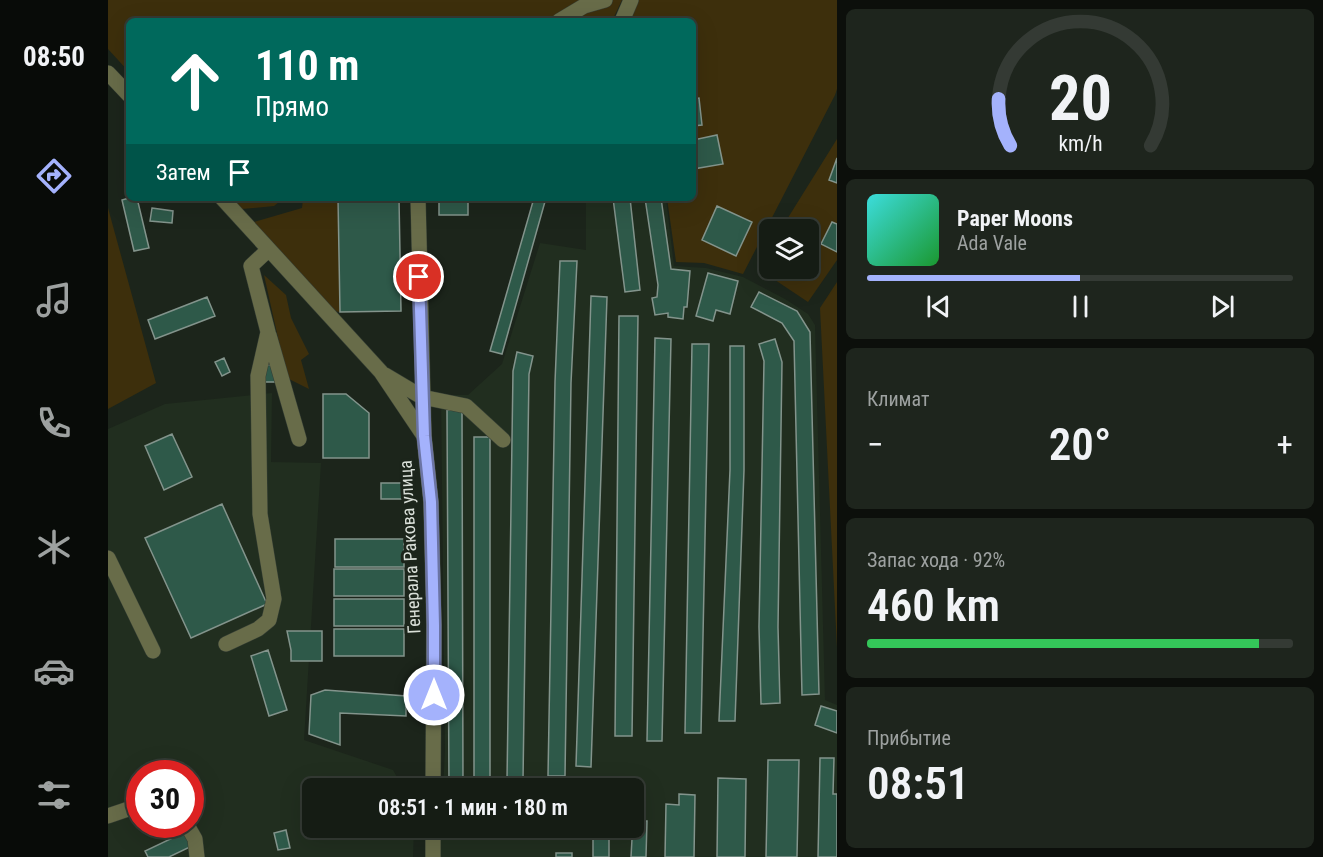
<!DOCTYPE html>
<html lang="ru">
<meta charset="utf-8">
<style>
:root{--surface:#151c14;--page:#1e251d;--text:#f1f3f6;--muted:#9da1a0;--line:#343a34;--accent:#a4b2fc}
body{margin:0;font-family:"Roboto Condensed",sans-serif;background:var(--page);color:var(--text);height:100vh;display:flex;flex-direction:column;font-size:22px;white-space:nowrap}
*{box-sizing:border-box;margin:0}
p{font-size:20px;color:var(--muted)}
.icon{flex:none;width:33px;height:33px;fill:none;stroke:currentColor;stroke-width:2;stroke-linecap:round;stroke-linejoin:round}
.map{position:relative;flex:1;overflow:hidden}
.drawer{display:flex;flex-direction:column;gap:9px;padding:9px;background:#0c0f0b;width:486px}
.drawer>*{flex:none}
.top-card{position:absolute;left:18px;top:18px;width:570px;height:183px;border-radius:9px;box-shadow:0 6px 24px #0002,0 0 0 2px var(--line);background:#00695c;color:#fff;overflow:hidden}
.tools{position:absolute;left:651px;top:219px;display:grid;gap:12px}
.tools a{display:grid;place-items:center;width:60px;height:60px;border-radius:9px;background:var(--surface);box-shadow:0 6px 24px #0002,0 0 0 2px var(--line);font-size:30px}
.speed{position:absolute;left:18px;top:760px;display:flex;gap:12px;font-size:30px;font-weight:700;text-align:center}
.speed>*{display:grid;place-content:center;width:78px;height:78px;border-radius:50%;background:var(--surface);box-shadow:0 6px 24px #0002,0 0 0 2px var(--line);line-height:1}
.speed .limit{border:9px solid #d22;background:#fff;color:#111}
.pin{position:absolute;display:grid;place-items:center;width:51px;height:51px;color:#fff;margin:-26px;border:3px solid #fff;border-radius:50%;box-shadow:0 2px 6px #0007}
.me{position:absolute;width:66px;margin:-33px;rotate:0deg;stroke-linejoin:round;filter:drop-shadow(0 0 4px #0008)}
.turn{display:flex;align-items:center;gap:21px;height:126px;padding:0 30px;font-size:27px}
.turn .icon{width:78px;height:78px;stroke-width:2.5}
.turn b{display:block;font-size:42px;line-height:51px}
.then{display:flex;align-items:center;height:57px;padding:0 30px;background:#0003;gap:12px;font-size:22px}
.big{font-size:45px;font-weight:600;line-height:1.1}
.drawer .card{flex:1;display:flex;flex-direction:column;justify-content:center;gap:9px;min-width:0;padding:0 21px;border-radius:9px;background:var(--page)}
.drawer .dial{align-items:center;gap:0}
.dial svg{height:156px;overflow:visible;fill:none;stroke:var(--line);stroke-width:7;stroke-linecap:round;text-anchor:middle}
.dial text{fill:var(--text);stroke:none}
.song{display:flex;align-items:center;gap:18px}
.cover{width:72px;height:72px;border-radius:9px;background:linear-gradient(135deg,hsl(180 70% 55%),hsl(130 70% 35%))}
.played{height:6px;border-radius:3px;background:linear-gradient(90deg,var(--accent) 50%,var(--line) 50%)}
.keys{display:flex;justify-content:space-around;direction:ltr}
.heat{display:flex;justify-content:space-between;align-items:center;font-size:33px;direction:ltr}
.charge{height:9px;border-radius:4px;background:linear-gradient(90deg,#34c759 92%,var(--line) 0)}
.trip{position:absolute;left:194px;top:778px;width:342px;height:60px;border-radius:9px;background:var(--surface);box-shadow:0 6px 24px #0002,0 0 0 2px var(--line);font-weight:600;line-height:60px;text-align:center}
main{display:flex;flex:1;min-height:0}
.menu{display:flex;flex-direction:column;width:108px;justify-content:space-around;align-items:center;background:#080b08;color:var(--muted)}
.menu .icon{width:42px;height:42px}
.menu .current{color:var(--accent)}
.menu b{font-size:27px;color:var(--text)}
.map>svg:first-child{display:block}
.built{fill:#212e1f;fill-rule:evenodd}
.green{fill:#3d2f0c}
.building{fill:#2e5949;stroke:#83948c;stroke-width:1.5}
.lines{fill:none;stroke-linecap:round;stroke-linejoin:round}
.minor-casing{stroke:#363f35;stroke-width:16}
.minor{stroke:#686c49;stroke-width:15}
.route-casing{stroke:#6b74a4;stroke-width:15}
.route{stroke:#a4b2fc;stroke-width:10}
.labels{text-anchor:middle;stroke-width:6;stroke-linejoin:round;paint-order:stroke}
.street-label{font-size:18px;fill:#d9dfd8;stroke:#1c251b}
</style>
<main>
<nav class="menu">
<b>08:50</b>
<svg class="icon current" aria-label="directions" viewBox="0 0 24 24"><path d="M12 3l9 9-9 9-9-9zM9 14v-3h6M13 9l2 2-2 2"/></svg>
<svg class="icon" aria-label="music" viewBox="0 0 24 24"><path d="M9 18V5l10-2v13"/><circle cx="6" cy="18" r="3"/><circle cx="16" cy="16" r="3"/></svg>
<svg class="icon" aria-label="phone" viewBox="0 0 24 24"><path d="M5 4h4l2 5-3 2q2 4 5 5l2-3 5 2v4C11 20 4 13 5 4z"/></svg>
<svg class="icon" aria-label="climate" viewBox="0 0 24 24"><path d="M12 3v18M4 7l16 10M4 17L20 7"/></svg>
<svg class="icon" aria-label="car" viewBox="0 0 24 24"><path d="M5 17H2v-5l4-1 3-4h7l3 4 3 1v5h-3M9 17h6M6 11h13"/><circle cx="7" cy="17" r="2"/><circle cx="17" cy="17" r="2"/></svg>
<svg class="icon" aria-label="filters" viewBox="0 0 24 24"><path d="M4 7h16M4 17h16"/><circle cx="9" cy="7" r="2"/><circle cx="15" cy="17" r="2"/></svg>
</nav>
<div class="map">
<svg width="729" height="857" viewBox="0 0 729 857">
<rect width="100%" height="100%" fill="#1c251b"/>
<path class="built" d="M478 198H558L566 266 598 268 635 277 677 299 700 314 707 325 717 700 729 705V857H332L333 828H525V789H335L337 751 333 395H360L394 364 432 243 478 250Z
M164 393 163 462 213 463 196 740 285 770 296 789H204V828H306L305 857H0V429L57 404ZM32 774H82V825H32Z"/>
<path class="green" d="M0 0H514L504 21H21V72L0 49Z
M530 0H729V89L727 95 635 274 596 263 568 262 559 198H585V21H517Z
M729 139V260L700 302 649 268 661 248 662 268H700V230L673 229Z
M124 198H176L166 206 134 209Z
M230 198 232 312 225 311 146 222 194 208 195 199Z
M0 208 48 383 0 409Z
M156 275 178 295 183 318 201 354 193 360 201 389 179 378Z
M729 282V648L712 308Z"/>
<path class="building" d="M591 98 594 125 585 126V99Z
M609 135 615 164 585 169V140Z
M729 158V183L721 180Z
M21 198H29L41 248 26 251 14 200Z
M230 198H291L293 311 232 312Z
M331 198H360V215H331Z
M426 198H438L394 354 382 351Z
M505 198H522L532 290 517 292Z
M537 198H553L563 269 582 271 579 307H576L575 319 560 317V313L547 315 544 298 549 297 550 285Z
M609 206 644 222 628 256 594 240Z
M44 208 65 211 64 223 42 221Z
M724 222 729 224V252L713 244Z
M452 261H469L463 383 457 776H440L447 382Z
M600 273 630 281 622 314 608 310 605 321 588 316Z
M651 292 689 311 702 332 711 694 694 695 686 341 674 323 643 307Z
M483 296 499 297 483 767 468 766Z
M99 297 107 316 47 339 40 320Z
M511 316H530L524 736H507Z
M547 338 563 339 554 741H539Z
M667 339 674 362 670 627 672 703 653 704 651 627 656 361 651 344Z
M584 344H601L593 733H577Z
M622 346H636V470L627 721H611L622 470Z
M409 352 425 356 421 374 415 780H399L405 371Z
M116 358 122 372 114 376 107 362Z
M156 365H166L167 382H157Z
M215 394H238L261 413V458H215Z
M339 410H354L355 789H341Z
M64 434 84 477 56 490 37 446Z
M366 437H382V789H366Z
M273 483H299V499H273Z
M114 504 159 604 83 638 37 538Z
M227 539H296V567H227Z
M226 569H296V596H226Z
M226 599H296V626H226Z
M226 629H296V656H226Z
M179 631H214V661H183V650Z
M160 650 179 710 161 716 143 656Z
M217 690 298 696V716L232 713V745L201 734 203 695Z
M713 706 729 711V733L707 725Z
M712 758H726L725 794H729V857H710Z
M660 760H691L689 857H658Z
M610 778 638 779 637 857H609Z
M261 784 287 785V789H261Z
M571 794 587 795 586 857H557L558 804 571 805Z
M525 821H539L538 857H523Z
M178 830 182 848 170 850 166 833Z
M77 832 84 846 61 857H40L37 851Z
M485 833H501V857H485Z
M448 853H464V857H448Z"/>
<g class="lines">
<defs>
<path id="minor" d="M451 21 476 6 497 0
M514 21 523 0
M0 73 21 95
M114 198 273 372 316 436
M310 198 316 436 323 502 326 625 325 789
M161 335 191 439
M277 375 314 397 358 406 395 440
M0 558 45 651
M118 644 150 629 161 620 166 599 152 514 150 376 160 332 143 266 160 250
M0 816 32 805
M79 825 87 839 89 857
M325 857V828"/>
</defs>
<use href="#minor" class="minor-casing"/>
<use href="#minor" class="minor"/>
</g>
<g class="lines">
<defs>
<path id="route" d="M311 277 316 436 323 502 326 625V695"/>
</defs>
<use href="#route" class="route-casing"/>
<use href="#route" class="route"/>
</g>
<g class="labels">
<g class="street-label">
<text transform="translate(302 547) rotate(-93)" y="6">Генерала Ракова улица</text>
</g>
</g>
</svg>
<div class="tools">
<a><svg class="icon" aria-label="layers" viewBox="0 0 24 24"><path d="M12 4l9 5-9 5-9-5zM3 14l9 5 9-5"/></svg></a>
</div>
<div class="speed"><div class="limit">30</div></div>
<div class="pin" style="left:311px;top:277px;background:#d93025"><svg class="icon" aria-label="arrive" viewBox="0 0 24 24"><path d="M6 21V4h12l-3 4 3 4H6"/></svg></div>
<svg class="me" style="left:326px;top:695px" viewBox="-20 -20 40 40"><circle r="17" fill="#a4b2fc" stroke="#fff" stroke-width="3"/><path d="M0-11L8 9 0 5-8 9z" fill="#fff"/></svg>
<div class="trip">08:51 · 1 мин · 180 m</div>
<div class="top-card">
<div class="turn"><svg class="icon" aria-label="ahead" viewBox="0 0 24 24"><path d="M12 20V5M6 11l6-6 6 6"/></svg><div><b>110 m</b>Прямо</div></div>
<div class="then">Затем<svg class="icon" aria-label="arrive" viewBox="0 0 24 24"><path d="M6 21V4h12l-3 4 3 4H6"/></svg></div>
</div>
</div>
<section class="drawer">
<div class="card dial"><svg viewBox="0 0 100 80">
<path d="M14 69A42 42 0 1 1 86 69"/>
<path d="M14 69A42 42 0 0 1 8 45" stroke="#a4b2fc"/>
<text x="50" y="56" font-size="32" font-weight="700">20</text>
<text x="50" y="72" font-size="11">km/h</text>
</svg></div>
<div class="card">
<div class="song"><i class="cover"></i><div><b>Paper Moons</b><p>Ada Vale</p></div></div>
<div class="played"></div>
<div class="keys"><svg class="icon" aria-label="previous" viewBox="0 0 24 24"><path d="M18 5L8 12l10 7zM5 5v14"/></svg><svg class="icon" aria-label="pause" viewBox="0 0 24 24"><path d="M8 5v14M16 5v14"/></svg><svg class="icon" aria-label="next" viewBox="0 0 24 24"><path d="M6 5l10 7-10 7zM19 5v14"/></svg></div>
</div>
<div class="card"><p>Климат</p>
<div class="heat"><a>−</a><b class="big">20°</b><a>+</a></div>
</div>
<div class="card"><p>Запас хода · 92%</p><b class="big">460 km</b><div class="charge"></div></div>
<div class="card"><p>Прибытие</p><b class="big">08:51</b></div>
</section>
</main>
